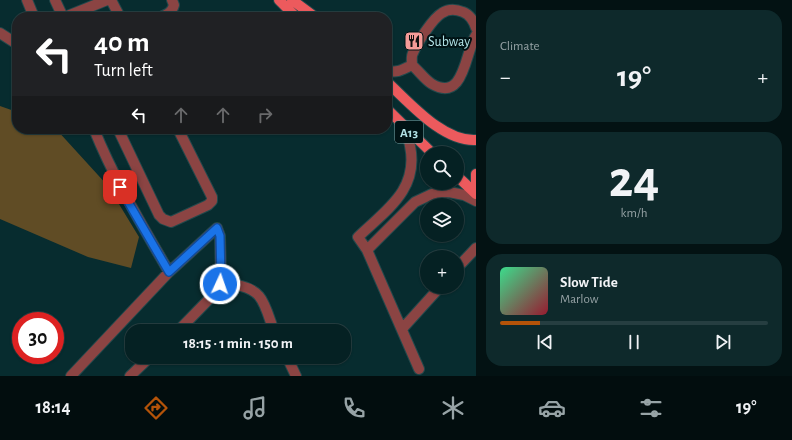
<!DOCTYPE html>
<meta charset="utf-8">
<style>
:root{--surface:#052123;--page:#0e292b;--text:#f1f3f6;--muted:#97a3a6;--line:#263e41;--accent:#b45309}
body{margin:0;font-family:"Alegreya Sans",sans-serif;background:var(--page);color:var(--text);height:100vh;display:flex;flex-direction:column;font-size:15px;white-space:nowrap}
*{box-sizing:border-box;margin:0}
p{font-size:13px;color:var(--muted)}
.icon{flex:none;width:22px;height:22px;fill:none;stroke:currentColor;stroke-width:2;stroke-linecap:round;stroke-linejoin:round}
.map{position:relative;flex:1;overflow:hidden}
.drawer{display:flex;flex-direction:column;gap:10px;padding:10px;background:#031213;width:316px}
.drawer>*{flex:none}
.top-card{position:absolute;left:12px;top:12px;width:380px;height:122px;border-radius:16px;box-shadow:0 1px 3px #0004,0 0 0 1px var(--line);background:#202124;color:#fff;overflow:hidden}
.tools{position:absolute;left:420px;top:146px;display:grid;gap:8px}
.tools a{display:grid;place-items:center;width:44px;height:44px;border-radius:50%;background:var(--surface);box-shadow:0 1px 3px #0004,0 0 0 1px var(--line);font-size:20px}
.speed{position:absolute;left:12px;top:312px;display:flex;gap:8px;font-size:20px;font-weight:700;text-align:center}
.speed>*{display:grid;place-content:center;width:52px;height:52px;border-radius:50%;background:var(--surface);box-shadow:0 1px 3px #0004,0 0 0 1px var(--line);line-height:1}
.speed .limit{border:6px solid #d22;background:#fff;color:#111}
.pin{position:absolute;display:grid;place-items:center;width:34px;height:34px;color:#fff;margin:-17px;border-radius:8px;box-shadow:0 2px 6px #0006}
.me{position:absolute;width:44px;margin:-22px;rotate:3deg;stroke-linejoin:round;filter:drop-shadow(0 0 3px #0008)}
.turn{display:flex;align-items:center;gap:14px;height:84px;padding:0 16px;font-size:18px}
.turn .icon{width:52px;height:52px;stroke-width:2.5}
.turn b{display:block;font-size:28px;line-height:34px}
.lanes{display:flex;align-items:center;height:38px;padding:0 16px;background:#0003;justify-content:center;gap:20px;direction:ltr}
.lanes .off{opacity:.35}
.big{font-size:30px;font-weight:700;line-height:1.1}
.drawer .widget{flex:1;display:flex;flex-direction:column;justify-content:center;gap:6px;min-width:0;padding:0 14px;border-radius:16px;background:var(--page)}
.drawer .dial{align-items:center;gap:0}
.dial b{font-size:52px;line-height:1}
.song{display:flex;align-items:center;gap:12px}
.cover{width:48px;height:48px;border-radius:6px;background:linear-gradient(135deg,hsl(150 70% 55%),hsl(350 70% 35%))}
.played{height:4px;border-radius:2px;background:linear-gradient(90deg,var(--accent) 15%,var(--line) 15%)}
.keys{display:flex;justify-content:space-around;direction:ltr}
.heat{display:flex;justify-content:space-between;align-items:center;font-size:22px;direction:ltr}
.trip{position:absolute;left:125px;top:324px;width:226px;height:40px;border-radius:16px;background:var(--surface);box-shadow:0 1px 3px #0004,0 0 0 1px var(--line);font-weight:700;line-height:40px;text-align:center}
.tabs{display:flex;height:64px;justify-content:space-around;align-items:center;background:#020d0e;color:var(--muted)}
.tabs .icon{width:28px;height:28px}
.tabs .active{color:var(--accent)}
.tabs b{font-size:18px;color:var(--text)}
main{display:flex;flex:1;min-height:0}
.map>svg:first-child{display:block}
.forest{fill:#604c25}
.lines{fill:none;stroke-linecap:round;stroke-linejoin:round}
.minor-casing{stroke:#22494c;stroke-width:12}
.major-casing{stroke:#22494c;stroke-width:12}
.minor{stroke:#8b4443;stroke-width:10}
.major{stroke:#ec5a5d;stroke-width:10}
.route-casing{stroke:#114b97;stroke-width:10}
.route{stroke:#1a73e8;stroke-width:7}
.labels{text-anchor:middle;stroke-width:4;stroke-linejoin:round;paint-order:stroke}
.shield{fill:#001315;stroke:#7da5a8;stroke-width:1}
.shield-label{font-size:13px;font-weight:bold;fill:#b2e3e7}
.poi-label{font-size:14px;fill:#b2e3e7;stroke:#001315;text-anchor:start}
</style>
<main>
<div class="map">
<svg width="476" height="376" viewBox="0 0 476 376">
<rect width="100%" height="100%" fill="#072c2f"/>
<path class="forest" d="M0 106 17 112V129H56L108 186 139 237 131 268 88 257 0 219Z"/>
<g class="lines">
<defs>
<path id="minor" d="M27 0 34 17
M55 0 63 17
M111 0 120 17
M65 17 107 0
M161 17C168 14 172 12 174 5L172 0
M476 28C474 21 469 14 463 12 456 9 448 9 442 13 433 18 417 43 413 53 411 56 412 61 412 65 419 71 425 80 432 84 465 103 465 51 476 35
M0 33 17 44
M387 70C396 74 404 69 412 65
M403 126C406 132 409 139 410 146 419 190 386 210 358 237L367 250 419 369
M94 129C114 179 142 225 169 272
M118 129 159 215 163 219 171 222 208 205 212 201V197L178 129
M367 250 415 202 432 194 449 192 464 195 476 201
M457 268 476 248
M220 284C231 283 251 286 259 296 266 304 270 321 274 331
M402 329 440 287
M287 357 296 376
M71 376 169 272 217 228 220 236 221 278 217 291 178 331
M130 376 150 357"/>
<path id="major" d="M279 0 296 17
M292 0 315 17
M387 82C410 103 443 142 476 140
M387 109 432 153
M476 174V188
M457 176 476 194"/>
</defs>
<use href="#minor" class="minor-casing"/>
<use href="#major" class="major-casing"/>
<use href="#minor" class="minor"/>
<use href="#major" class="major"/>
</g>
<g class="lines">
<defs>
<path id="route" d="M120 187 127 200 169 272 217 228 220 236 221 278 220 284"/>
</defs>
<use href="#route" class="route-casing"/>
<use href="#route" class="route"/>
</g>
<defs>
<symbol id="restaurant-square" viewBox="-11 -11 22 22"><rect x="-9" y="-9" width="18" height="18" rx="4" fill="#f59b98" stroke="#001315"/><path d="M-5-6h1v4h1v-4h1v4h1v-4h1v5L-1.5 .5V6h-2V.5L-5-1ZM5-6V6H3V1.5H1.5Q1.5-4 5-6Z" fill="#111"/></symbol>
</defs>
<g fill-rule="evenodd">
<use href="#restaurant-square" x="403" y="30" width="22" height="22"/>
</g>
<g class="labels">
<rect class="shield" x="395" y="121" width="28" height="22" rx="3"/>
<g class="shield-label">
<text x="409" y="137">A13</text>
</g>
<g class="poi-label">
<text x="428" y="46">Subway</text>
</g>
</g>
</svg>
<div class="tools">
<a><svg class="icon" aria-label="search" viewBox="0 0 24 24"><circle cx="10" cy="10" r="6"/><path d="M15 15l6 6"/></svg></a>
<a><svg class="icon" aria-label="layers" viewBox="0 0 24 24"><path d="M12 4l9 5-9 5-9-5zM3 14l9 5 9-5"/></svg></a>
<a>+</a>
</div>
<div class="speed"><div class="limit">30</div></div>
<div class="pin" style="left:120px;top:187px;background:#d93025"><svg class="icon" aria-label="arrive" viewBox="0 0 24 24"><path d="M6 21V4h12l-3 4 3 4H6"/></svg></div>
<svg class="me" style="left:220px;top:284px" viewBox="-20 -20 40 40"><circle r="17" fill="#1a73e8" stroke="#fff" stroke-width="3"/><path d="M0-11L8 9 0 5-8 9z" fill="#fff"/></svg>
<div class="trip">18:15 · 1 min · 150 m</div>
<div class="top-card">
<div class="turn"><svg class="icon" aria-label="left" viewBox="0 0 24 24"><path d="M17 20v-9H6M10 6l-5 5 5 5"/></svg><div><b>40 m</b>Turn left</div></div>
<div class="lanes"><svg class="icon" aria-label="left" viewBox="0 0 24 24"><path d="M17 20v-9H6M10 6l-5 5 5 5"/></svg><svg class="icon off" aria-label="ahead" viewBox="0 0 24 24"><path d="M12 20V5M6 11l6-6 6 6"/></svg><svg class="icon off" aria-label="ahead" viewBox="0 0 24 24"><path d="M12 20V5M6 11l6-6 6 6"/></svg><svg class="icon off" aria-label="right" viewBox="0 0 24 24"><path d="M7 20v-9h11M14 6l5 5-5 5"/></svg></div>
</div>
</div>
<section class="drawer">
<div class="widget"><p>Climate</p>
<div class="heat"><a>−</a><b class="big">19°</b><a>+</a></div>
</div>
<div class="widget dial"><b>24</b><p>km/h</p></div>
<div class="widget">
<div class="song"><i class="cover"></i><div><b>Slow Tide</b><p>Marlow</p></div></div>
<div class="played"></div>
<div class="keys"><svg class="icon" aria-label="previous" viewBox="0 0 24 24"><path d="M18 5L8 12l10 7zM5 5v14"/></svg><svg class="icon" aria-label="pause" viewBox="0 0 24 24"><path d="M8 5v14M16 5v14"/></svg><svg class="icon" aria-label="next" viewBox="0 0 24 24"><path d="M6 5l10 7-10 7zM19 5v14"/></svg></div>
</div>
</section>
</main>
<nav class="tabs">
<b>18:14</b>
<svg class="icon active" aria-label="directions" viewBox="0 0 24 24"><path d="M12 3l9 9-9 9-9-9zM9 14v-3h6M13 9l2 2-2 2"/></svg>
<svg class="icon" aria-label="music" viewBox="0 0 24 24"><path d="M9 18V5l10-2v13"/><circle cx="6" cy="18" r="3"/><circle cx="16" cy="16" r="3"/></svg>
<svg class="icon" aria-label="phone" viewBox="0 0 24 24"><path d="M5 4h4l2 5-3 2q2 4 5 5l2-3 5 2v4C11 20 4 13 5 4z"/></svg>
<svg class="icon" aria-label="climate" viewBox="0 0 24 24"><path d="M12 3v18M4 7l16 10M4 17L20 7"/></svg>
<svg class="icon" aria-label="car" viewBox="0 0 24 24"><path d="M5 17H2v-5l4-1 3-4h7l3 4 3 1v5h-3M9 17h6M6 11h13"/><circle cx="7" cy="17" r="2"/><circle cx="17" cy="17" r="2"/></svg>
<svg class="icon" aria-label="filters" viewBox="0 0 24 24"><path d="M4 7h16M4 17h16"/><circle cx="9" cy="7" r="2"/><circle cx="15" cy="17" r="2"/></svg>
<b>19°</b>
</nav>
